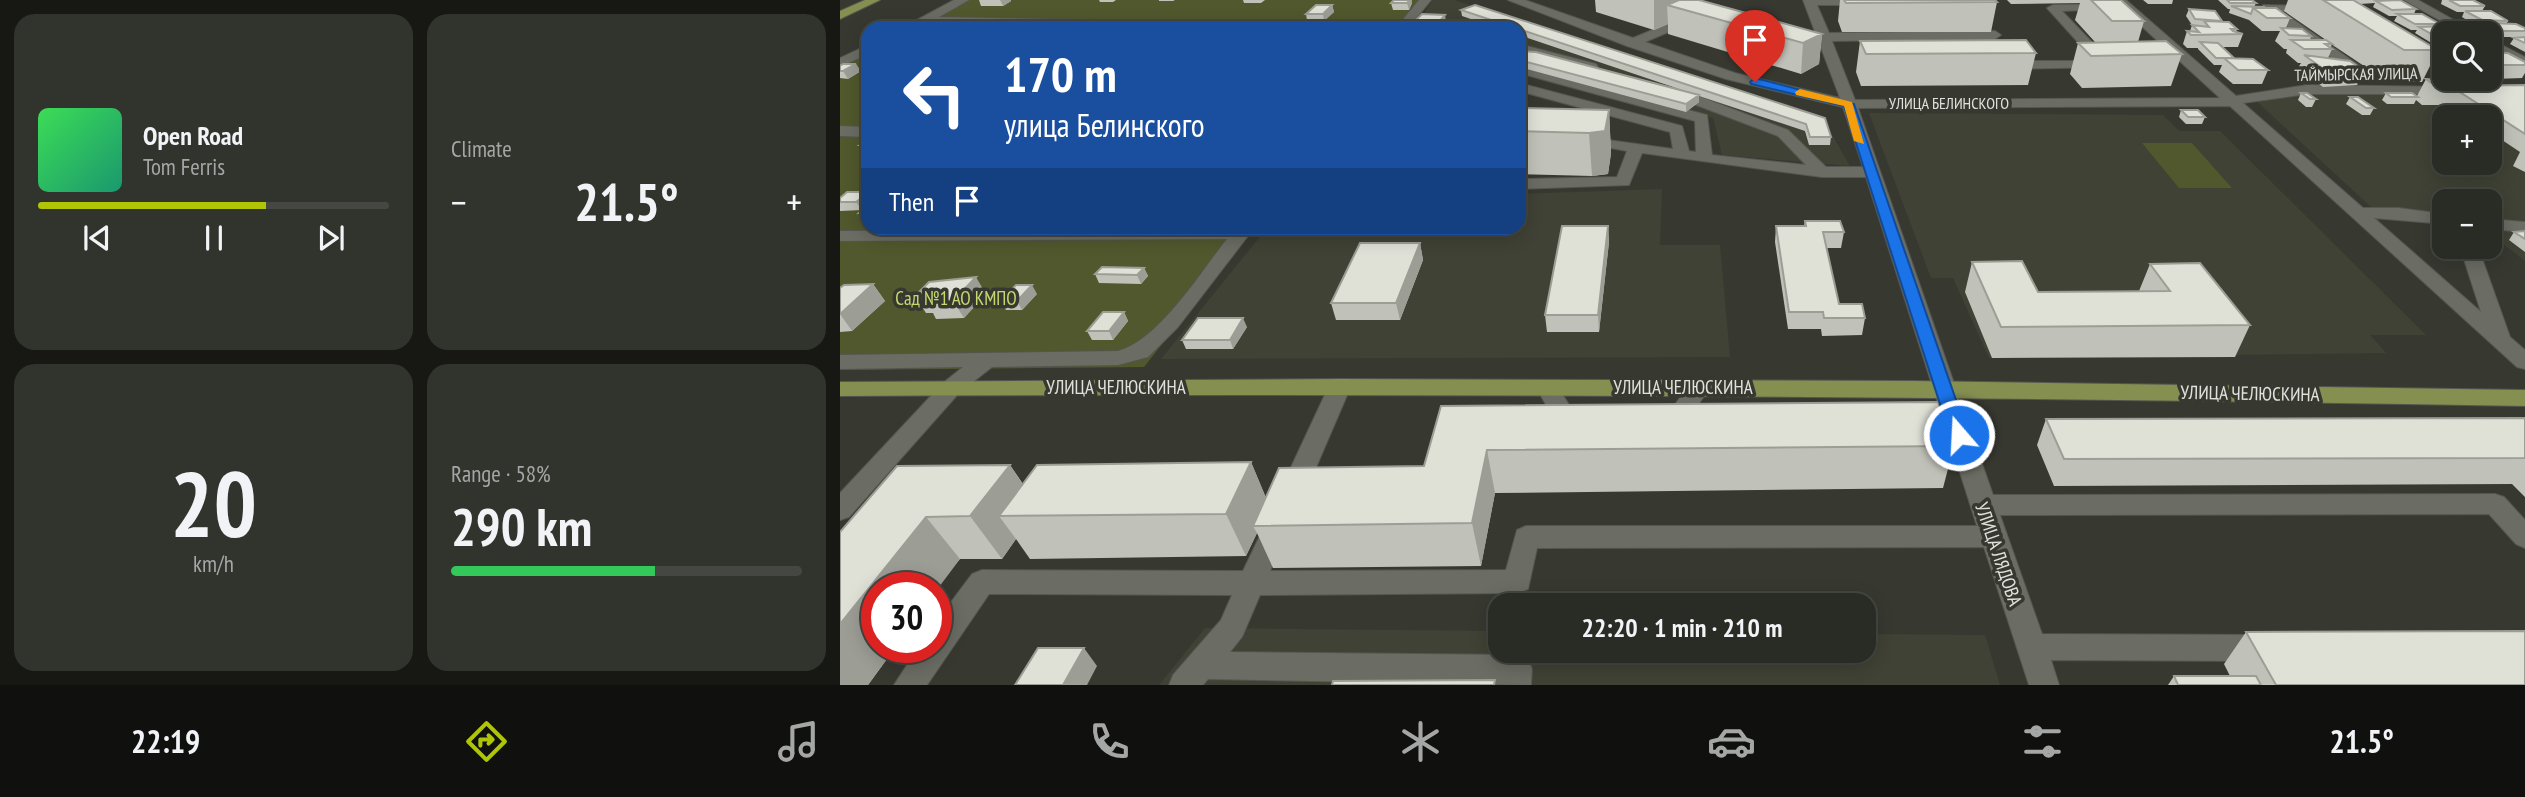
<!DOCTYPE html>
<meta charset="utf-8">
<style>
:root{--surface:#292b25;--page:#31332d;--text:#f1f3f6;--muted:#a5a7a7;--line:#454742;--accent:#afc505}
body{margin:0;font-family:"PT Sans Narrow",sans-serif;background:var(--page);color:var(--text);height:100vh;display:flex;flex-direction:column;font-size:26px;white-space:nowrap}
*{box-sizing:border-box;margin:0}
p{font-size:23px;color:var(--muted)}
.icon{flex:none;width:38px;height:38px;fill:none;stroke:currentColor;stroke-width:2;stroke-linecap:round;stroke-linejoin:round}
.map{position:relative;flex:1;overflow:hidden}
.side{display:flex;flex-direction:column;gap:14px;padding:14px;background:#171814;width:840px}
.side>*{flex:none}
.banner{position:absolute;left:21px;top:21px;width:665px;height:214px;border-radius:21px;box-shadow:0 4px 18px #0003,0 0 0 2px var(--line);background:#1a4fa0;color:#fff;overflow:hidden}
.controls{position:absolute;left:1592px;top:21px;display:grid;gap:14px}
.controls a{display:grid;place-items:center;width:70px;height:70px;border-radius:14px;background:var(--surface);box-shadow:0 4px 18px #0003,0 0 0 2px var(--line);font-size:35px}
.speed{position:absolute;left:21px;top:572px;display:flex;gap:14px;font-size:35px;font-weight:700;text-align:center}
.speed>*{display:grid;place-content:center;width:91px;height:91px;border-radius:50%;background:var(--surface);box-shadow:0 4px 18px #0003,0 0 0 2px var(--line);line-height:1}
.speed .limit{border:10px solid #d22;background:#fff;color:#111}
.pin{position:absolute;display:grid;place-items:center;width:60px;height:60px;color:#fff;margin:-72px -30px;border-radius:50% 50% 50% 0;rotate:-45deg;box-shadow:0 0 7px #0007}
.pin .icon{rotate:45deg}
.me{position:absolute;width:77px;margin:-38px;rotate:341deg;stroke-linejoin:round;filter:drop-shadow(0 0 5px #0008)}
.turn{display:flex;align-items:center;gap:24px;height:147px;padding:0 28px;font-size:32px}
.turn .icon{width:91px;height:91px;stroke-width:2.5}
.turn b{display:block;font-size:49px;line-height:60px}
.then{display:flex;align-items:center;height:66px;padding:0 28px;background:#0003;gap:14px;font-size:26px}
.big{font-size:52px;font-weight:700;line-height:1.1}
.side .tile{flex:1;display:flex;flex-direction:column;justify-content:center;gap:10px;min-width:0;padding:0 24px;border-radius:21px;background:var(--page)}
.side .dial{align-items:center;gap:0}
.dial b{font-size:91px;line-height:1}
.song{display:flex;align-items:center;gap:21px}
.cover{width:84px;height:84px;border-radius:10px;background:linear-gradient(135deg,hsl(130 70% 55%),hsl(160 70% 35%))}
.played{height:7px;border-radius:4px;background:linear-gradient(90deg,var(--accent) 65%,var(--line) 65%)}
.keys{display:flex;justify-content:space-around;direction:ltr}
.heat{display:flex;justify-content:space-between;align-items:center;font-size:38px;direction:ltr}
.charge{height:10px;border-radius:5px;background:linear-gradient(90deg,#34c759 58%,var(--line) 0)}
.side .tiles{flex:1;display:grid;gap:14px;grid-template-columns:repeat(2,1fr)}
.trip{position:absolute;left:648px;top:593px;width:388px;height:70px;border-radius:21px;background:var(--surface);box-shadow:0 4px 18px #0003,0 0 0 2px var(--line);font-weight:700;line-height:70px;text-align:center}
.tabs{display:flex;height:112px;justify-content:space-around;align-items:center;background:#10110f;color:var(--muted)}
.tabs .icon{width:49px;height:49px}
.tabs .current{color:var(--accent)}
.tabs b{font-size:32px;color:var(--text)}
main{display:flex;flex:1;min-height:0}
.map>svg:first-child{display:block}
.built{fill:#3f4234;fill-rule:evenodd}
.green{fill:#51582d}
.lines{fill:none;stroke-linecap:round;stroke-linejoin:round}
.minor-casing{stroke:#545650;stroke-width:2}
.major-casing{stroke:#545650;stroke-width:2}
.minor{fill:#6b6d64;fill-rule:evenodd}
.major{fill:#848f50;fill-rule:evenodd}
.wall{fill:#c0c2b9}
.shaded-wall{fill:#9c9e96}
.building{fill:#dfe1d7;stroke:#9c9e96;stroke-width:2}
.route{fill:#1a73e8;stroke:#114b97;stroke-width:2}
.slow{fill:#f59e0b}
.labels{text-anchor:middle;stroke-width:7;stroke-linejoin:round;paint-order:stroke}
.far-street-label{font-size:16px;fill:#e0e1dc;stroke:#373931}
.park-label{font-size:19px;fill:#c6d96e;stroke:#373931}
.street-label{font-size:19px;fill:#e0e1dc;stroke:#373931}
</style>
<main>
<section class="side">
<div class="tiles">
<div class="tile">
<div class="song"><i class="cover"></i><div><b>Open Road</b><p>Tom Ferris</p></div></div>
<div class="played"></div>
<div class="keys"><svg class="icon" aria-label="previous" viewBox="0 0 24 24"><path d="M18 5L8 12l10 7zM5 5v14"/></svg><svg class="icon" aria-label="pause" viewBox="0 0 24 24"><path d="M8 5v14M16 5v14"/></svg><svg class="icon" aria-label="next" viewBox="0 0 24 24"><path d="M6 5l10 7-10 7zM19 5v14"/></svg></div>
</div>
<div class="tile"><p>Climate</p>
<div class="heat"><a>−</a><b class="big">21.5°</b><a>+</a></div>
</div>
<div class="tile dial"><b>20</b><p>km/h</p></div>
<div class="tile"><p>Range · 58%</p><b class="big">290 km</b><div class="charge"></div></div>
</div>
</section>
<div class="map">
<svg width="1685" height="685" viewBox="0 0 1685 685">
<rect width="100%" height="100%" fill="#373931"/>
<path class="built" d="M593 0H614L983 119 1010 166 882 155 873 118 679 73V28H574Z
M1432 94H1685V261L1650 234V201H1605V218H1543L1412 97ZM1605 117H1650V163H1605Z
M1029 113 1323 115 1339 131H1380L1586 335H1530L1546 353 1149 358 1113 278H1091Z
M822 189 820 245H880L890 357 321 359 427 228H679V194Z
M365 628 660 631V651H1024V634L1145 635 1160 685H319Z"/>
<path class="green" d="M115 0H590L570 28H61Z
M28 45V228H414L304 367 0 370V59Z
M1302 143H1352L1392 188H1339Z"/>
<g class="lines">
<defs>
<path id="minor" d="M114 0H129L99 17 461 24 467 28 86 24 77 28H62Z
M579 0H591L568 28H556Z
M668 0H685L793 38 858 11 844 0H857L871 10V14L805 42 895 73 1000 98 963 0H1031V4L1027 5H977L989 33 1155 31 1161 35 1155 39 992 41 1015 100 1380 98 1273 0H1286L1396 96 1467 85 1614 87 1616 90 1609 94H1467L1403 103 1523 208H1558L1605 214V224L1534 218 1641 312 1620 247H1638L1670 337 1685 350V369L1677 367 1390 106 1018 108 1153 495 1655 494 1664 497 1685 520V548L1676 544 1649 514 1160 515 1202 634 1423 635 1433 639 1438 648 1433 657 1423 661 1211 660 1219 685H1189L1144 547 697 548 688 589 678 593 420 595 402 637 390 652 677 655 688 659 692 669 691 685 368 679 363 685H329L333 675 381 620 392 595 149 594 87 685H54L78 648H96V622L132 574 142 570 403 571 428 519 437 516 446 519 450 526 430 571 666 570 677 530 686 526H1137L1026 177H982L802 153 789 185 679 189V179L777 177 787 151 739 142V136L833 149 830 132 679 91V83L842 126 849 151 856 152 855 121 679 73V65L867 115 872 155 966 165 938 136 827 94V88H837L948 130 986 167H1023L1003 107 886 79 787 46Z
M1564 0H1578L1637 33H1622Z
M1265 4 1269 5V9L1222 11 1270 61V67L1166 69 1159 65 1166 61H1255L1207 8 1213 5Z
M1423 5 1476 6V10L1472 11H1441L1534 76 1522 79 1424 10Z
M620 20 644 25 646 28H601Z
M1650 39 1685 57V66L1650 48Z
M679 44 756 64 758 67 751 71 679 52Z
M28 45V54L0 67V58Z
M0 126 28 127V137L0 136Z
M1650 219 1685 222V232L1650 229Z
M414 228 338 327 308 357 278 365 152 367 119 393 9 517 0 520V493L103 383 123 367 0 369V355L278 351C319 340 360 273 387 239L0 241V231Z
M500 379 508 381 511 386 465 493 461 500 452 503 443 500 439 493 489 386 492 381Z
M707 380 715 382 729 405 750 407 753 413 750 419H714L696 387 699 382Z
M859 380 867 382 870 387 848 420H815L811 414 815 408 834 406 851 382Z"/>
<path id="major" d="M25 0H40L0 19V11Z
M500 379 1074 381 1685 390V406C1123 396 562 393 0 396V382Z"/>
</defs>
<use href="#minor" class="minor-casing"/>
<use href="#major" class="major-casing"/>
<use href="#minor" class="minor"/>
<use href="#major" class="major"/>
</g>
<path class="wall" d="M139 0H171V1L163 6H141Z
M259 0H276L273 2H260Z
M319 0H335L333 1H319Z
M403 0H425L421 3H404Z
M554 0H572V3L569 10H553L551 3Z
M755 0H859L982 34 979 64 961 74 828 34V24L814 30 756 12Z
M1000 0H1155L1157 2 1151 32H1002L998 21Z
M1167 0H1281L1304 21 1298 42 1342 54 1331 86 1242 88 1230 74 1238 43 1255 42 1235 20 1240 3 1171 4Z
M1303 0H1333L1332 4H1308Z
M1378 0H1412L1416 3 1414 7 1450 18 1446 28 1471 36 1470 40H1486L1444 11 1448 0H1553L1576 9 1574 14 1600 24 1598 27 1605 33V52L1601 50 1604 43 1593 44 1575 33 1577 30H1571L1554 21 1557 16H1549L1533 7 1535 3 1520 4 1598 50 1582 82H1548L1488 42 1492 44 1490 48 1492 49 1488 58 1524 71 1517 85 1483 87 1458 68 1461 63H1458L1446 53 1447 49H1444L1435 41 1440 31H1422L1409 20 1389 13 1390 9H1388Z
M1586 0H1633L1645 6 1642 11 1668 21 1666 24 1685 31V52L1670 44 1674 38 1685 37H1660L1647 30 1648 27H1638L1622 17 1624 12H1617L1601 4 1602 0Z
M492 5 494 12 484 21 467 20 466 14Z
M1349 9 1382 22 1397 29 1396 32 1403 34 1398 47H1383L1394 58 1428 70 1422 84H1393L1379 72 1382 65H1374L1358 49V48H1347L1343 44 1347 31H1350L1352 25 1346 16Z
M621 10 985 118 991 137 990 145H969L965 131 859 96V102L846 112 679 67V51L845 91 679 35V28H657L622 16Z
M1020 41 1196 53 1188 85 1021 86 1016 72Z
M1650 53 1685 62V73L1682 78 1654 79 1650 76Z
M0 66 21 71 8 79 0 78Z
M1586 79 1611 85 1610 86 1685 85V172L1673 166 1680 152 1650 132V117H1629L1610 105H1582L1576 100 1574 104H1547L1542 100 1546 93 1577 96Z
M1461 93 1476 99 1472 107H1466L1458 100Z
M1510 97 1534 108 1530 115H1522L1506 104Z
M679 108 769 110 771 153 768 174 752 176 679 174Z
M1341 110 1365 117 1362 124H1346L1339 117Z
M28 140V153H25L20 145Z
M28 192 22 210 0 211V198Z
M28 205V221H24L19 213Z
M965 221 1004 232 1001 248H987L999 304 1025 318 1022 335 982 336 981 329H948L935 242 936 226H964Z
M768 226 769 242 759 332H707L705 315Z
M1685 231V252L1669 240 1674 232Z
M580 243 583 260 560 320H496L491 303Z
M1132 262 1198 292 1299 291 1310 264 1410 325 1395 357 1152 358 1125 292Z
M304 268 308 276 301 284 259 283 255 274Z
M33 284 45 301 12 331 0 332V288Z
M146 294 124 318 96 319 93 313H86L75 296Z
M197 294 182 310H166L160 301Z
M284 312 288 321 273 340H252L247 331Z
M407 327 393 349H346L342 340Z
M601 406 1114 446 1103 488 655 493 641 566 433 568 417 533 406 556 190 559 176 539 162 559H120L37 648H55L28 685H0V532L170 465 183 484 411 462 426 498 584 466Z
M1685 418V497L1672 484 1214 486 1197 445 1206 419Z
M1406 632 1685 685H1328L1334 676H1390L1384 664Z"/>
<path class="shaded-wall" d="M160 0H171V1L163 6Z
M570 0H572V3L569 10 567 3Z
M814 0H848L827 5 828 24 814 30Z
M492 5 494 12 484 21 483 14Z
M605 15 606 21 600 28H594Z
M982 34 979 64 961 74 963 43Z
M16 64 21 71 8 79 3 71Z
M859 95V102L846 112V104Z
M769 110 771 153 768 174 752 176 749 133Z
M28 193V205L22 210 16 202Z
M768 226 769 242 759 332 758 315Z
M580 243 583 260 560 320 556 303Z
M304 268 308 276 301 284 297 275Z
M136 277 146 294 124 318 113 301Z
M33 284 45 301 12 331 0 314Z
M192 285 197 294 182 310 177 301Z
M284 312 288 321 273 340 269 331Z
M403 318 407 327 393 349 390 340Z
M647 450 655 493 641 566 632 523Z
M411 462 429 505 413 526 417 533 406 556 386 514Z
M170 465 198 507 159 516 176 539 162 559 130 516Z
M86 517 120 559 96 591V588H37V648H55L28 685H0V624Z
M244 648 257 666 247 685H223Z"/>
<path class="building" d="M554 0H570L567 3H551Z
M839 0H859L982 34 963 43 827 5Z
M1004 0H1155L1157 2 1006 3Z
M1251 0H1281L1304 21H1272Z
M1387 0H1412L1416 3H1390Z
M1483 0H1513L1598 50H1564Z
M1560 0 1576 9 1552 10 1536 1Z
M1609 0H1633L1645 6H1620Z
M476 5H492L483 14H466Z
M635 5 985 118 991 137H970L966 124 621 10Z
M1391 6 1424 7V8H1413L1411 14Z
M1413 8H1436L1450 18H1427Z
M1349 9 1375 11 1382 21 1355 19Z
M1625 11H1651L1668 21 1642 20Z
M582 14 605 15 594 28H568Z
M1557 14H1582L1600 24H1575Z
M1364 21 1389 22 1397 29H1391L1393 31 1403 34 1351 35 1347 31 1359 32 1352 25 1369 27Z
M1650 23 1676 24 1685 28V31H1664Z
M139 26H159L156 28H135Z
M1604 26 1617 33H1605V37H1597L1579 27Z
M1441 28 1462 29 1471 36 1449 35Z
M1685 37V43L1674 38Z
M1186 40 1196 53 1026 54 1020 41Z
M1451 40H1486L1492 44H1485L1492 49H1464Z
M1326 41 1342 54 1251 56 1238 43Z
M1360 42 1378 43 1394 58H1376Z
M679 51 696 52 859 95 846 104 679 60Z
M1650 53H1668L1685 62V65H1662L1650 58Z
M1464 55 1510 61 1524 71 1489 73Z
M1384 58 1413 59 1428 70H1398Z
M3 64H16L3 71H0V66Z
M1586 79 1603 80 1611 85 1593 84Z
M1685 85V134L1618 91H1607L1610 86Z
M1461 93H1467L1476 99H1470Z
M1546 93H1572L1578 97H1551Z
M1510 97H1518L1534 108H1526Z
M679 108 769 110 765 131 749 133 679 131Z
M1341 110H1358L1365 117H1348Z
M28 140V145H20Z
M7 192H28V193L16 202H0V198Z
M28 205V212L19 213Z
M965 221H1000L1004 232H983L999 304H1022L1025 318H984L983 312H949L936 226H966Z
M722 226H768L758 315H705Z
M1685 231V239L1674 232Z
M520 243H580L556 303H491Z
M1182 261 1198 292 1330 291 1310 264 1360 263 1410 325 1161 327 1132 262Z
M262 267 304 268 297 275 255 274Z
M136 277 113 301H85L91 296H75L89 282Z
M33 284 0 314V288L4 285Z
M176 285H192L177 301H160Z
M263 312H284L269 331H247Z
M358 318H403L390 340H342Z
M1098 402 1114 446 647 450 632 523 413 526 439 468 584 466 601 406Z
M1685 418V458L1224 459 1206 419Z
M411 462 386 514 159 516 197 465Z
M170 465 130 516 86 517 0 624V532L57 466Z
M1685 631V685H1436L1406 632Z
M198 648H244L223 685H175Z
M1334 676H1416L1421 685H1338Z
M655 680 654 685H492L493 681Z"/>
<path class="route" d="M915 78 1014 104 1128 435 1125 440H1113L1110 435 1004 106 911 84 910 82Z"/>
<path class="slow" d="M960 89 1012 102 1024 144 1014 141 1004 106 956 95 955 92Z"/>
<g class="labels">
<g class="far-street-label">
<text transform="translate(1516 74) rotate(-1)" y="6">ТАЙМЫРСКАЯ УЛИЦА</text>
<text x="1109" y="109">УЛИЦА БЕЛИНСКОГО</text>
</g>
<g class="park-label">
<text x="116" y="305">Сад №1 АО КМПО</text>
</g>
<g class="street-label">
<text x="276" y="394">УЛИЦА ЧЕЛЮСКИНА</text>
<text x="843" y="394">УЛИЦА ЧЕЛЮСКИНА</text>
<text transform="translate(1410 393) rotate(1)" y="7">УЛИЦА ЧЕЛЮСКИНА</text>
<text transform="translate(1159 554) rotate(71)" y="7">УЛИЦА ЛЯДОВА</text>
</g>
</g>
</svg>
<div class="controls">
<a><svg class="icon" aria-label="search" viewBox="0 0 24 24"><circle cx="10" cy="10" r="6"/><path d="M15 15l6 6"/></svg></a>
<a>+</a>
<a>−</a>
</div>
<div class="speed"><div class="limit">30</div></div>
<div class="pin" style="left:915px;top:82px;background:#d93025"><svg class="icon" aria-label="arrive" viewBox="0 0 24 24"><path d="M6 21V4h12l-3 4 3 4H6"/></svg></div>
<svg class="me" style="left:1119px;top:435px" viewBox="-20 -20 40 40"><circle r="17" fill="#1a73e8" stroke="#fff" stroke-width="3"/><path d="M0-11L8 9 0 5-8 9z" fill="#fff"/></svg>
<div class="trip">22:20 · 1 min · 210 m</div>
<div class="banner">
<div class="turn"><svg class="icon" aria-label="left" viewBox="0 0 24 24"><path d="M17 20v-9H6M10 6l-5 5 5 5"/></svg><div><b>170 m</b>улица Белинского</div></div>
<div class="then">Then<svg class="icon" aria-label="arrive" viewBox="0 0 24 24"><path d="M6 21V4h12l-3 4 3 4H6"/></svg></div>
</div>
</div>
</main>
<nav class="tabs">
<b>22:19</b>
<svg class="icon current" aria-label="directions" viewBox="0 0 24 24"><path d="M12 3l9 9-9 9-9-9zM9 14v-3h6M13 9l2 2-2 2"/></svg>
<svg class="icon" aria-label="music" viewBox="0 0 24 24"><path d="M9 18V5l10-2v13"/><circle cx="6" cy="18" r="3"/><circle cx="16" cy="16" r="3"/></svg>
<svg class="icon" aria-label="phone" viewBox="0 0 24 24"><path d="M5 4h4l2 5-3 2q2 4 5 5l2-3 5 2v4C11 20 4 13 5 4z"/></svg>
<svg class="icon" aria-label="climate" viewBox="0 0 24 24"><path d="M12 3v18M4 7l16 10M4 17L20 7"/></svg>
<svg class="icon" aria-label="car" viewBox="0 0 24 24"><path d="M5 17H2v-5l4-1 3-4h7l3 4 3 1v5h-3M9 17h6M6 11h13"/><circle cx="7" cy="17" r="2"/><circle cx="17" cy="17" r="2"/></svg>
<svg class="icon" aria-label="filters" viewBox="0 0 24 24"><path d="M4 7h16M4 17h16"/><circle cx="9" cy="7" r="2"/><circle cx="15" cy="17" r="2"/></svg>
<b>21.5°</b>
</nav>
